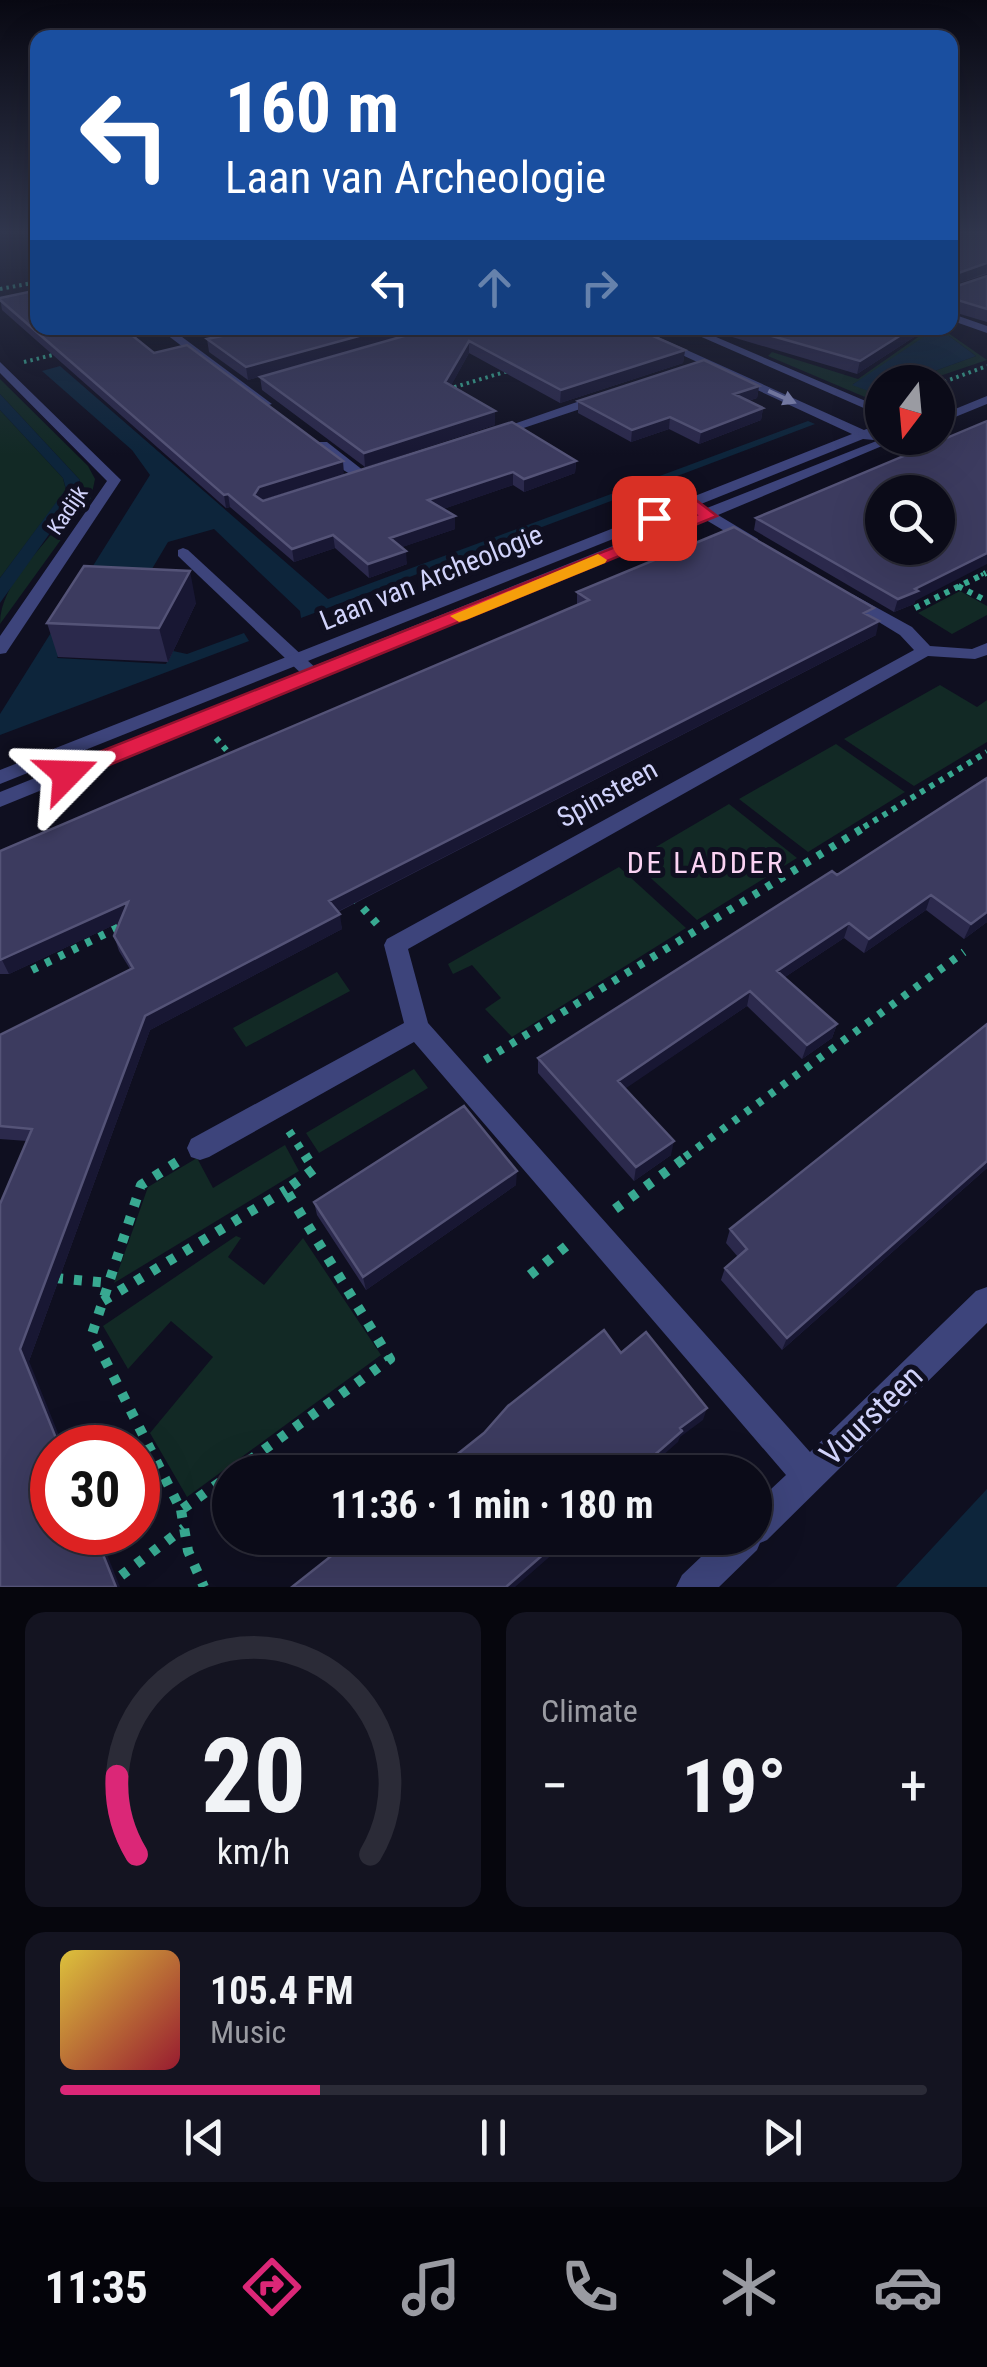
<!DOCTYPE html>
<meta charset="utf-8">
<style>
:root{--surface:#0b0b18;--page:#141421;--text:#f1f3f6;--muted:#9a9ba2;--line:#2b2b37;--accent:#db2777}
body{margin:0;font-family:"Roboto Condensed",sans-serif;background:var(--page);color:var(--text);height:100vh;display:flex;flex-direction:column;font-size:38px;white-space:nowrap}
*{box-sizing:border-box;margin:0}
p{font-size:32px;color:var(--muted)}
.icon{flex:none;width:55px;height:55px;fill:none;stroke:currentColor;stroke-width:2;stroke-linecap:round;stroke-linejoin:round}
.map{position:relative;height:1587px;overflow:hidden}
.panel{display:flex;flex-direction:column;gap:25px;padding:25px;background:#06060d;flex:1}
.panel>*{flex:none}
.top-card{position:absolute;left:30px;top:30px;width:928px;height:305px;border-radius:20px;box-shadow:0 10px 40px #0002,0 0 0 2px var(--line);background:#1a4fa0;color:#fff;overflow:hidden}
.needle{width:65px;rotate:196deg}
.controls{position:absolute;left:865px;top:365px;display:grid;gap:20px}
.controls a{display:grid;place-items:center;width:90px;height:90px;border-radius:50%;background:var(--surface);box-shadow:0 10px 40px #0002,0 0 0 2px var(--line);font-size:50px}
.speed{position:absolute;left:30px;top:1425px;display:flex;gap:20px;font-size:50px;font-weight:700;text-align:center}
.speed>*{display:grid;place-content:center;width:130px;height:130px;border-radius:50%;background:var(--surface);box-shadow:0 10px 40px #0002,0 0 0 2px var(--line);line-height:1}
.speed .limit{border:15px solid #d22;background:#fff;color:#111}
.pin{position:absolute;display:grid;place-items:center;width:85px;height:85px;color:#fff;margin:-42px;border-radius:20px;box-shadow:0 5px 15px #0006}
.me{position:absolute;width:110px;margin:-55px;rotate:68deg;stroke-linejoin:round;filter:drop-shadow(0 0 8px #0008)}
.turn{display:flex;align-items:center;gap:35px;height:210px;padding:0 30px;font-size:45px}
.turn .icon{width:130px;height:130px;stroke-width:2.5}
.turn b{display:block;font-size:70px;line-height:85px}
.lanes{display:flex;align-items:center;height:95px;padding:0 30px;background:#0003;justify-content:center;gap:50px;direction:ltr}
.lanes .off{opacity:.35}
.big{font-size:75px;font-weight:700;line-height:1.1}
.panel .card{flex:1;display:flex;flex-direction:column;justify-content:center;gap:15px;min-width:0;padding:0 35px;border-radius:20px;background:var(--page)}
.panel .dial{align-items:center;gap:0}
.dial svg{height:260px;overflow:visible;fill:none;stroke:var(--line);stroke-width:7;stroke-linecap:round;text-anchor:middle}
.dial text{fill:var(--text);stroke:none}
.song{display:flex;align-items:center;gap:30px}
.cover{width:120px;height:120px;border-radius:15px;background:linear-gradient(135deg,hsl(50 70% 55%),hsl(350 70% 35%))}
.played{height:10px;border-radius:5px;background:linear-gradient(90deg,var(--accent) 30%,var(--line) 30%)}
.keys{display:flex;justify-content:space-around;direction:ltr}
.heat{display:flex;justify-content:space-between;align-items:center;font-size:55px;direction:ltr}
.panel .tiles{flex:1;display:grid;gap:25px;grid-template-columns:1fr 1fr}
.card:last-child{grid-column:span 2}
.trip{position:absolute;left:212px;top:1455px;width:560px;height:100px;border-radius:50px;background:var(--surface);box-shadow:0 10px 40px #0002,0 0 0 2px var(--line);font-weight:700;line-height:100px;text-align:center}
.dock{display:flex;height:160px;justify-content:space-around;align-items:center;background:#04040a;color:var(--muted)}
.dock .icon{width:70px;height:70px}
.dock .selected{color:var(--accent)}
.dock b{font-size:45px;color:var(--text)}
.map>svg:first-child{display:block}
.green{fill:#122925}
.water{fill:#0d253b}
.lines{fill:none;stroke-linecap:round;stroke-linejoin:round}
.path-far3{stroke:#38a991;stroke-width:4;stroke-dasharray:2.5 4;stroke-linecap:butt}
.path-far2{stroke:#38a991;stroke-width:6;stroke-dasharray:5 6;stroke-linecap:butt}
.path-far1{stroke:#38a991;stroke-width:8;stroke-dasharray:6 9;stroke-linecap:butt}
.path{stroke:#38a991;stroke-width:10;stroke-dasharray:8 11;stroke-linecap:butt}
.lane{fill:#3d447b;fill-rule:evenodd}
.street{fill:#3d447b;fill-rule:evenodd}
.wall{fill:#2b294c}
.shaded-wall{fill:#181733}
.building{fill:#3c3b5f;stroke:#545377;stroke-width:2.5;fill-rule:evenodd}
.oneway{fill:#878cbb}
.route{fill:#e11d48;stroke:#92132f;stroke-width:2.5}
.slow{fill:#f59e0b}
.labels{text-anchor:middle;stroke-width:10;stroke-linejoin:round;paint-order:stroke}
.far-street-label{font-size:22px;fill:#d1d3fb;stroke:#0f0f20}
.street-label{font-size:28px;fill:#d1d3fb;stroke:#0f0f20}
.neighbourhood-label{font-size:30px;letter-spacing:2.5px;fill:#fbd3f3;stroke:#0f0f20}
.near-street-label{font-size:32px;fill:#d1d3fb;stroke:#0f0f20}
</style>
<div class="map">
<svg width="987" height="1587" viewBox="0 0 987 1587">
<rect width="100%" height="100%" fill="#0f0f20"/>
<path class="green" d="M931 328H941L987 360 922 382H904L976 356 949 336 853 384 874 393 882 390V396L872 400 768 356 772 352 858 379Z
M0 379 88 466 95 479 91 498 0 624C0 570 75 529 80 480L0 394Z
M0 410 63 478 66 490 0 578Z
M960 591 987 606V615L952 634 918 613Z
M940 685 977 707 987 700V742L914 786 844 739Z
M836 744 905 792 808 852 739 799Z
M729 804 797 858 697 920 632 861Z
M619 867 686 928 512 1037 485 1009 501 998 472 965 453 974 448 964Z
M337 972 350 991 246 1047 233 1028Z
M414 1069 428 1088 319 1153 306 1133Z
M285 1145 299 1171 114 1283 148 1187 197 1158 213 1188Z
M236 1236 241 1238 228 1257 264 1285 303 1238 381 1355 187 1497 150 1433 213 1357 171 1321 128 1369 103 1326Z"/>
<path class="water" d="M931 332 949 336 976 356 904 382H882V390L874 393 852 385Z
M60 366 328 599 808 421 815 424 301 618 300 611 214 529 168 542 140 589 64 645 57 658 166 664 173 651 187 654 244 633 249 641 0 735V714L150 475 132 450 42 371Z
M0 394 80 480 70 505 0 603V578L66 489 63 478 0 410Z
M987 1489V1587H896Z"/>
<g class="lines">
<path class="path-far3" d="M0 289 38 282
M24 362 61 353
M938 384 987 366
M448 389 508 371
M981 575 987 572"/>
<path class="path-far2" d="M958 586 987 601
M915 608 986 573
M216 738 234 759
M864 827 987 752"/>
<path class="path-far1" d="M353 897 378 925
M32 970 125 924
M485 1060 868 825
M289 1131 306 1157
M685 1157 964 952"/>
<path class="path" d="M177 1162 141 1185 92 1334 181 1510 230 1475
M615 1209 689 1155
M530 1275 569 1244
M55 1278 109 1283
M103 1301 286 1190
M233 1472 390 1359 286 1190 314 1169 305 1155
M181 1510 188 1551 204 1587
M106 1587 184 1528"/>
<path class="lane" d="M183 548 188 550 319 671 322 675 319 679H307L178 556V550Z"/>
<path class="street" d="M950 313 987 326V333L950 320Z
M158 328H170L272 404 262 407Z
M624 328H638L864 430 882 423V431L874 435V440L863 439 701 504 707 508 884 438H901L718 515 758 539V545H748L706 520 0 807V792L695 513 688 509 0 784V770L852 434Z
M681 328H695L882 408V416Z
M0 362 121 480 6 653 0 654V636L107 481 0 373Z
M600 394 606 398 604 401 500 436 488 433Z
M987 396V404L938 424V416Z
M317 442H327L364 471 382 466 389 470C357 490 342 468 317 448Z
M852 594 912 627 930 646 972 649 987 643V655L975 659 928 656 408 949 428 1023 810 1452 976 1291 987 1287V1323L767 1540 760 1543 757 1550 719 1587H676L682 1575 721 1538H755V1504L786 1475 414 1042 209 1157 200 1160 191 1157 187 1148 191 1139 404 1023 384 945 387 939 914 650 900 635 846 602V596Z"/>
</g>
<path class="wall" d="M950 233H987V274L952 285 954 287 987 276V322L950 311Z
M0 298 154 353 344 474 262 500 263 501 576 461 575 473 524 492 513 485 443 509 455 516V529L402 547 407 564 369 578 335 548 294 562 230 507 226 508 2 310Z
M201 328H635L685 350 683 363 560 403 469 353 451 385 495 425 365 467 262 390 260 377 422 330 248 380 209 352 207 339 214 337Z
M712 328H928L857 374 712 331Z
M759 386 757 398 748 401 763 408 761 420 699 444 669 429 631 442 578 413V401Z
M756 518 915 601 914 604 894 612 754 530Z
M577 592 872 617 876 635 338 912 342 929 150 1030 29 1361 0 1587 27 1141 0 1139V1035L130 969 119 951 114 936 120 922 9 974H0V851L577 606Z
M196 603 168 662 58 657 47 623Z
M987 778V922L964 939 926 910 864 953 844 938 785 977 837 1024 832 1038 802 1059 747 1006 625 1088 671 1155 634 1181 538 1073V1058L837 875Z
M987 1024V1168L782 1350 721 1280 725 1268 738 1257 726 1243 730 1229Z
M516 1185 366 1290 317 1215 314 1202Z"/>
<path class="shaded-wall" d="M987 263 986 273 950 286V275Z
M388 328H432L248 380 246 367Z
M912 328H928L857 374 860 361Z
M469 341V353L446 395 445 382Z
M685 350 683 363 560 403 561 390Z
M759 386 757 398 732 406 734 394Z
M763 408 761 420 699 444 701 432Z
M495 411V425L365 467 364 453Z
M670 417 669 429 631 442 632 430Z
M343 461 344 474 261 500 254 495 259 487Z
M576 461 575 473 524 492V479Z
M513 472V485L429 514 428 500Z
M228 494 230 507 226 508 224 495Z
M455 516V529L391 551 390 538Z
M333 535 335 548 294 562 292 549Z
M406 551 407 564 369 578 368 564Z
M987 553V564L915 601 914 604 894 612 898 599Z
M190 571 196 603 168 662 159 628Z
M879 621 876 635 331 915 329 901Z
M931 895 926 910 864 953 869 939Z
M128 902 133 916 9 974 2 960Z
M987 912V922L964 939 971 924Z
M340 914 342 929 150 1030 29 1361 64 1448H60L20 1349 145 1016Z
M849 923 844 938 773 985 777 971Z
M750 991 747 1006 616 1095 618 1081Z
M837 1024 832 1038 802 1059 807 1045Z
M674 1141 671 1155 634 1181 636 1167Z
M987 1161V1168L782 1350 787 1338Z
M517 1171 516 1185 366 1290 363 1277Z
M707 1408 703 1420 680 1437 678 1442 644 1472H635L680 1428Z
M94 1532H98L120 1587H116Z
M562 1538H571L515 1587H506Z"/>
<path class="building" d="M950 233H987V263L950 276Z
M987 276V309L951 298 950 302V284L954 287Z
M38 290V328H123L154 353 187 345 343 461 259 487 254 495 263 501 512 422 576 461 524 479 513 472 428 500 455 516 390 538 406 551 368 564 333 535 292 549 228 494 224 495 0 300V298Z
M216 328H388L246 367 207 339 226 335Z
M432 328H635L685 350 561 390 469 341 445 382 495 411 364 453 260 377Z
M744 328H912L860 361Z
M704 360 759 386 734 394 763 408 701 432 670 417 632 430 578 401Z
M987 421V553L915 589 918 591 898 599 756 518ZM882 492H938V548H882Z
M734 527 874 608 864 613 879 621 329 901 340 914 145 1016 20 1349 60 1448H52V1532H94L116 1587H0V1204L32 1129 0 1126V1035L133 968 114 936 128 902 0 960V851L589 600 577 592Z
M84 566 190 571 159 628 47 623Z
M987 778V912L971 924 931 895 869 939 849 923 777 971 837 1024 807 1045 750 991 618 1081 674 1141 636 1167 538 1058 832 871 837 875Z
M987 1024V1161L787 1338 725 1268 747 1249 730 1229Z
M464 1106 517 1171 363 1277 314 1202Z
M604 1330 621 1353 646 1332 707 1408 680 1428 682 1431 635 1472H435L484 1433 508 1406Z
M354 1538H562L506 1587H292Z"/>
<defs><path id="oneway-solid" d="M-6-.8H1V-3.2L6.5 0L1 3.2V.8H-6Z" transform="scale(2.5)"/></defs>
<use class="oneway" href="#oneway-solid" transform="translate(782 397) rotate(24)"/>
<linearGradient id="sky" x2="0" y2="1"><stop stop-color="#080812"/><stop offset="0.51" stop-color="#31374e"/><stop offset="1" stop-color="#31374e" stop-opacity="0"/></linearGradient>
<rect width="987" height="455" fill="url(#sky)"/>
<path class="route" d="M684 500H696L717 516 75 779H59L56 774 59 768 696 515 688 510 654 523 646 518Z"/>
<path class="slow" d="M598 554 607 560 605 563 466 620 459 622 450 616Z"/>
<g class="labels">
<g class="far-street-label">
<text transform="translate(67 510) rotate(-56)" y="8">Kadijk</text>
</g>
<g class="street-label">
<text transform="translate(431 577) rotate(-22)" y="10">Laan van Archeologie</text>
<text transform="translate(607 793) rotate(-29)" y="10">Spinsteen</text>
</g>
<g class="neighbourhood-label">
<text x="706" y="873">DE LADDER</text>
</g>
<g class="near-street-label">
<text transform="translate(871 1415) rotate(-44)" y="11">Vuursteen</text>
</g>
</g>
</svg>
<div class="controls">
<a><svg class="needle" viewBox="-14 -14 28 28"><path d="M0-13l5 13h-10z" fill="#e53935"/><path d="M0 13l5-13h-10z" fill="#9a9ba2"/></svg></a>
<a><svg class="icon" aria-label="search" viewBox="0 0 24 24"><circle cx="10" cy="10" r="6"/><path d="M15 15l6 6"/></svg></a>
</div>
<div class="speed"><div class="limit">30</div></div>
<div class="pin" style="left:654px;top:518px;background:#d93025"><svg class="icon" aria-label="arrive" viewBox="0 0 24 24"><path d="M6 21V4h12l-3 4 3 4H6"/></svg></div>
<svg class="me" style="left:67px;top:774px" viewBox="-20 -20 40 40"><path d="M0-17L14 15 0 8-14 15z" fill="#e11d48" stroke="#fff" stroke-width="4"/></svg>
<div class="trip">11:36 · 1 min · 180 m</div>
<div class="top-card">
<div class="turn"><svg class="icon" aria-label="left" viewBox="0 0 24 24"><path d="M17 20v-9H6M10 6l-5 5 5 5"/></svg><div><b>160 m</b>Laan van Archeologie</div></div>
<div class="lanes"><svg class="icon" aria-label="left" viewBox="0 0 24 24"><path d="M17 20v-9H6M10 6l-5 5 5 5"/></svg><svg class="icon off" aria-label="ahead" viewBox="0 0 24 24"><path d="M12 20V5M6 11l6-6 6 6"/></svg><svg class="icon off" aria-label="right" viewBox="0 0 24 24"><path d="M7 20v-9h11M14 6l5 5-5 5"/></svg></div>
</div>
</div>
<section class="panel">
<div class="tiles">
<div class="card dial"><svg viewBox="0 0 100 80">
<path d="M14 69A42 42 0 1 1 86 69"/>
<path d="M14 69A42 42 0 0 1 8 45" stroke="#db2777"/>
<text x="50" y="56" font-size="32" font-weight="700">20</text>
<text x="50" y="72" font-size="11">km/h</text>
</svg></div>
<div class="card"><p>Climate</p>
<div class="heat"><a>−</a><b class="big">19°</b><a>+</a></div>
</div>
<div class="card">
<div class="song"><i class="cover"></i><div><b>105.4 FM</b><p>Music</p></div></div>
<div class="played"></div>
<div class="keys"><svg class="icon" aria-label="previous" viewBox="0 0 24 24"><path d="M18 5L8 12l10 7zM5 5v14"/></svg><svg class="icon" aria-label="pause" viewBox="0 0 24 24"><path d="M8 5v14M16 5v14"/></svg><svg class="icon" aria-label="next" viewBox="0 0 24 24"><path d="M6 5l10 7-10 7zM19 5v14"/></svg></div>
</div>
</div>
</section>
<nav class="dock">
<b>11:35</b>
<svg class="icon selected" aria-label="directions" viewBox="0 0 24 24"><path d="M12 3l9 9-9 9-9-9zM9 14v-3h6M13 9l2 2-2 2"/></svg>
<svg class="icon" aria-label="music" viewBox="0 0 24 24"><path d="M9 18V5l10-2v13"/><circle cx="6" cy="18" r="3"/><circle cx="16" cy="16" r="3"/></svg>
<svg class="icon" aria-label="phone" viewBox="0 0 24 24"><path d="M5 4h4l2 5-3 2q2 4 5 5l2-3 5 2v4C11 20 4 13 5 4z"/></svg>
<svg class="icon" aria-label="climate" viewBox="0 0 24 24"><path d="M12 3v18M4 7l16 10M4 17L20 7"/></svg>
<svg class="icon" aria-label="car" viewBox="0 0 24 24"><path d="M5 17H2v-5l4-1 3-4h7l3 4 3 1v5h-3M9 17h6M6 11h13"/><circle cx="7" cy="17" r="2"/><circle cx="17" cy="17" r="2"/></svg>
</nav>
